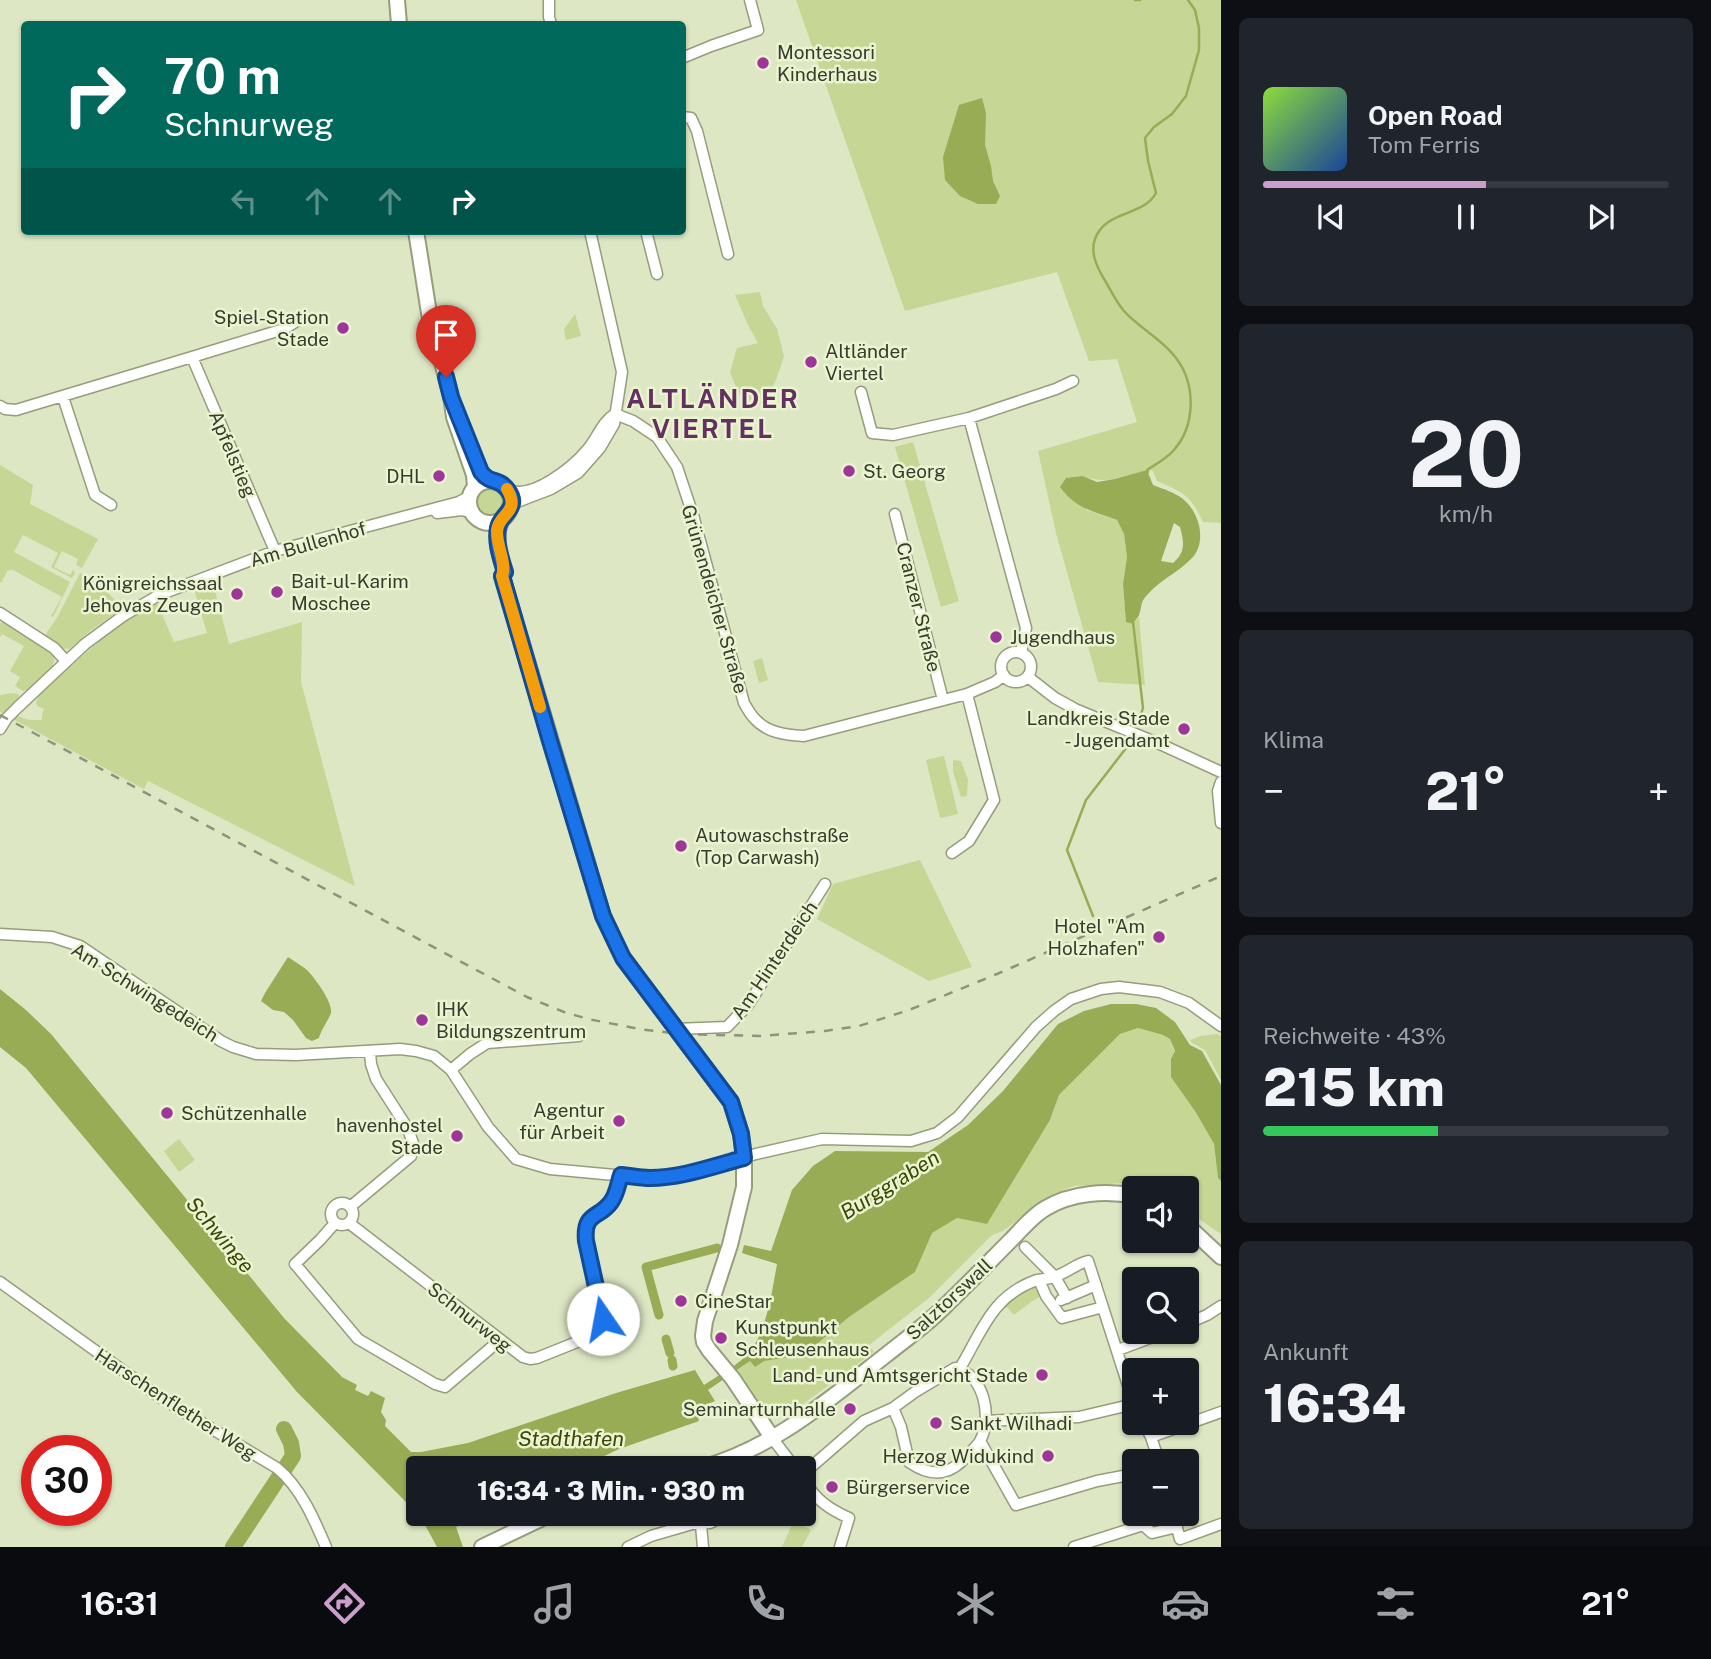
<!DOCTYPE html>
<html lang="de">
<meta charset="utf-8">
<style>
:root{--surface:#171b24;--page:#20242c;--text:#f1f3f6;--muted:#9ea1a6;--line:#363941;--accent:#cc9ecc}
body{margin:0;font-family:"Public Sans",sans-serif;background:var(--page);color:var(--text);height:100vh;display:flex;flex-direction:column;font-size:26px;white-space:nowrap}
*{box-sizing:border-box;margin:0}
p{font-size:23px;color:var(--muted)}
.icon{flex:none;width:38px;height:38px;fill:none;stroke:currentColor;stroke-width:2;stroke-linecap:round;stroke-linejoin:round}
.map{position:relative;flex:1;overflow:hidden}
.side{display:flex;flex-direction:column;gap:18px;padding:18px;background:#0d0f14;width:490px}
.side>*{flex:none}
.guide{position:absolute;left:21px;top:21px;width:665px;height:214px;border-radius:7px;box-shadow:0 2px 5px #0004;background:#00695c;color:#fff;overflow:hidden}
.tools{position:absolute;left:1122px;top:1176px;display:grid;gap:14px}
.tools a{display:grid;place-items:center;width:77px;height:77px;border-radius:7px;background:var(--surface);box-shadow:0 2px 5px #0004;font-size:35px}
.speed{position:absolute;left:21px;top:1435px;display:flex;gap:14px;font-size:35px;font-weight:700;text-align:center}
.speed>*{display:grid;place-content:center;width:91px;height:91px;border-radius:50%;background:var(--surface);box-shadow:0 2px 5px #0004;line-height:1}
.speed .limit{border:10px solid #d22;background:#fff;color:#111}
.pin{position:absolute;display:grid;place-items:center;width:60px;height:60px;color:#fff;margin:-72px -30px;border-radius:50% 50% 50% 0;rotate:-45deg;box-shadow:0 0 7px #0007}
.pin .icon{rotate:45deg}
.me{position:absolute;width:77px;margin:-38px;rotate:348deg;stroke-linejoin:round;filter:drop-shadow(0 0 5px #0008)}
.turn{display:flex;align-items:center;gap:24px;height:147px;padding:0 28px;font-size:32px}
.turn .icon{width:91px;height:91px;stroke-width:2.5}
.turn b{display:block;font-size:49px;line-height:60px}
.lanes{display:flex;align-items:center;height:66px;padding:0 28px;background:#0003;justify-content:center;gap:35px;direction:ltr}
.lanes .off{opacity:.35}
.big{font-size:52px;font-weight:800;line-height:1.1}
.side .widget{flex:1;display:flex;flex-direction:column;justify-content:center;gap:10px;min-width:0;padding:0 24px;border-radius:10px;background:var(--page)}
.side .dial{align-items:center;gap:0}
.dial b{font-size:91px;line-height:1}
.song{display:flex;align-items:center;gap:21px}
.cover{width:84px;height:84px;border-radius:10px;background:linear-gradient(135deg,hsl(90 70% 55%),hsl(220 70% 35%))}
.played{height:7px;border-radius:4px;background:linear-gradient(90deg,var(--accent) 55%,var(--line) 55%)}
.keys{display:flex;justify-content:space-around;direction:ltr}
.heat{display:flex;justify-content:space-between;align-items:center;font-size:38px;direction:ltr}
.charge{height:10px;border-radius:5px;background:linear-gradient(90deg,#34c759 43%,var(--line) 0)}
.trip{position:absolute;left:406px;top:1456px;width:410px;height:70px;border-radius:7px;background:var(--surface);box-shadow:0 2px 5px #0004;font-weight:800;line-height:70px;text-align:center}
.menu{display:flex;height:112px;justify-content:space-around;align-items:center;background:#090b0e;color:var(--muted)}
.menu .icon{width:49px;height:49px}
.menu .on{color:var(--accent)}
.menu b{font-size:32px;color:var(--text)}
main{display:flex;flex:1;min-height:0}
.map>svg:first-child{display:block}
.green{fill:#c5d695}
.water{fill:#98ac55;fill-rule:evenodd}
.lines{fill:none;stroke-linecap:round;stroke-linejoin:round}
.stream{stroke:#98ac55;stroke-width:2.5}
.canal{stroke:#98ac55;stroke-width:9}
.river{stroke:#98ac55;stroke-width:16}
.street-casing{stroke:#959d7d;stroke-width:13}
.secondary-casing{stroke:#959d7d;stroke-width:18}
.street{stroke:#fff;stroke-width:10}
.secondary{stroke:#fff;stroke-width:14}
.rail{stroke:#8d947b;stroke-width:2.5;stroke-dasharray:9 9;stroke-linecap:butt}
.route-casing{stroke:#114b97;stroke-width:18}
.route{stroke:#1a73e8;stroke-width:12}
.slow{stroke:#f59e0b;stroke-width:12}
.poi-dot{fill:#9e3699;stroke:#eaf4d1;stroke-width:2.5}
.labels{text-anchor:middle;stroke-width:5;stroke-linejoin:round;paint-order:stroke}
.poi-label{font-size:19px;fill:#383c2e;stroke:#eaf4d1;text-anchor:start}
.street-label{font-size:19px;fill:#383c2e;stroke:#eaf4d1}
.water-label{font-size:21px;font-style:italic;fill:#3b4702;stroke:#eaf4d1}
.district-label{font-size:26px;font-weight:bold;letter-spacing:2px;fill:#63305f;stroke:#eaf4d1}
</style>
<main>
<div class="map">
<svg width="1221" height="1547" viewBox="0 0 1221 1547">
<rect width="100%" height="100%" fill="#dde7c4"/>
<path class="green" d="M796 0H1221V523L1203 522C1190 494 1184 493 1157 481L1153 471 1147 470C1124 477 1106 485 1083 476L1086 510 1117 520 1124 534 1127 557 1123 584 1126 622 1133 624 1139 617 1145 685 1098 682 1056 533 1038 451 1137 422 1117 359 1089 361 1057 272 905 311Z
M760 292 763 306 777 329 784 356 776 380 762 406 739 394 730 372 737 348 758 343 748 325 735 295Z
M575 314 581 336 566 340 564 329Z
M913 442 959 601 941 607 895 447Z
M0 465 33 485 30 504 98 539 82 568 76 565 78 559 62 551 54 567 70 575 73 570 75 573 72 578 51 567 58 553 23 535 14 552 70 582 53 617 51 616 62 597 11 569 10 571 8 570 1 583 0 582Z
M476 502a14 14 0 1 1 28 0a14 14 0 1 1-28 0Z
M80 573C98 582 110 593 122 609L91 630 69 649 60 648 44 637 58 616Z
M211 581 213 583 229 644 302 622 301 682 355 886 148 781 144 789 11 718 14 715 29 720H42V716L44 708 38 707 36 703 39 694 102 639 126 621 157 603 174 642 207 633 194 589Z
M6 622 52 652C60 670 40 681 27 690L23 691 15 686 20 677 10 671 24 646 2 634 0 637V623Z
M762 658 768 680 759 683 753 661Z
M13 693 18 694 19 697 7 715 0 712V695Z
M944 756 958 814 940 818 926 760Z
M953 760 961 761 968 780 967 796 961 797 953 772Z
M920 860 972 967 929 981 817 919 833 884Z
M1138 1028 1163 1035 1170 1039 1195 1111 1214 1144 1218 1178 1221 1181V1234L1187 1211 1186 1188H1140L1125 1183 1074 1186 1049 1196 1003 1231 992 1235 929 1298 869 1345 874 1352 788 1415 772 1414 760 1403 738 1370 750 1361 755 1366 764 1361 804 1355 849 1317 915 1272 931 1233 957 1218 987 1224 1050 1120 1059 1095 1120 1034Z
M1217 1034 1221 1036V1080L1205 1050 1191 1042 1190 1040 1201 1036Z
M179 1139 195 1160 179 1172 164 1151Z
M1036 1285 1041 1296 1031 1302 1014 1315 1005 1305 1016 1294Z
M794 1520 811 1530 802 1547H782Z"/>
<path class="water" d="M982 98 986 113 985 145 991 166 993 181 1000 196 996 204H978L960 196 945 180 943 157 959 105Z
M1147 470 1153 485C1163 489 1174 492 1183 499 1199 512 1207 540 1193 557 1179 572 1160 580 1147 595 1140 602 1142 607 1139 615 1139 616 1133 623 1133 624L1126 622 1123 584 1127 557 1124 534 1117 520C1093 511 1076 509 1060 487L1066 478 1083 476 1097 482 1115 479ZM1174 523 1180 527C1184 542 1186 552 1173 563L1161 561Z
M288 957C294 961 301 965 307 970 314 977 333 1002 331 1013 329 1019 321 1030 319 1038L312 1041 306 1038 293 1020 284 1012 273 1010 261 1001 265 993Z
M0 989 26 1010 51 1034 284 1318 342 1377 357 1385 355 1390 368 1396 371 1391 385 1398 381 1412 386 1420 385 1426 411 1452H421L468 1443 616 1393 695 1370 704 1385C717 1376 733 1368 745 1357 766 1338 772 1291 777 1264L742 1253 744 1245 771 1251 792 1190 813 1166 835 1151 928 1152 968 1125 1003 1091 1058 1024 1084 1011 1111 1004H1136L1156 1008 1175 1022 1190 1045 1202 1051 1221 1085V1181L1218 1178 1214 1144 1195 1111 1171 1077V1059L1175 1051 1170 1039 1163 1035 1138 1028 1120 1034 1059 1095 1050 1120 987 1224 957 1218 932 1233 915 1272 849 1317 804 1355 764 1361 755 1367 750 1361 708 1390 715 1401 696 1409 699 1421 619 1449 579 1468H418V1514H483L456 1527 463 1547H437L425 1525 403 1499 297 1392 26 1068 0 1047Z"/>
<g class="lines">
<path class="stream" d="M1135 0H1140
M1148 472 1147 470C1156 464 1166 459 1173 451 1196 426 1196 384 1176 358 1162 339 1139 328 1124 311 1116 302 1111 290 1104 279 1097 267 1090 253 1095 239 1105 210 1143 217 1156 193L1148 161 1145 138 1154 127 1172 114 1186 96 1199 50V28L1195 10 1188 0
M1133 622 1143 708 1139 721
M1093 916 1067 850 1086 800 1130 743"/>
<path class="canal" d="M659 1315 646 1267 717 1248
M666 1339 670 1353
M672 1360 673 1366"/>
<path class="river" d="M233 1547 293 1456 291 1443 284 1429"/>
<defs>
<path id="street" d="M549 0V17L551 24
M682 58 711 46 758 30 750 0
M682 117 691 118 697 131 728 254
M646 231 657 274
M192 357 284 329 303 317
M861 392 872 433 893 435 969 418
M63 397 95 495 111 505
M0 406 5 409 16 410 192 357 275 551
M615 414 633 421 657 437 677 467 693 515 744 703C747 708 750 714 754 718 767 733 786 735 804 736L967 694 995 682 1004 675
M507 489C531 502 574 466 588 449 598 437 602 422 615 414
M511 507 517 502 551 489 578 473 600 448 614 424 622 372 590 231
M437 513 462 510 473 513
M895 514 943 700
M0 613 54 648 66 661
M1001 667a15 15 0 1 1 30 0a15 15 0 1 1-30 0Z
M1021 653 1026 628 969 418 1056 389 1073 381
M1028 677 1055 698 1075 709 1160 744 1221 772
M0 729 7 718 18 707 85 644 123 616 159 595 275 551 459 502 470 496
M1221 782 1218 791 1221 823
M952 853 969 841 994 800 967 694
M0 934 52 937 80 946 221 1041 233 1047 256 1054 296 1055 400 1049 416 1051 434 1056 451 1070 488 1127 516 1159 550 1169 647 1178 689 1173 756 1154 822 1139 911 1141 937 1133 958 1117 1036 1027 1054 1011 1071 999 1101 989 1119 987 1160 992 1189 1003 1221 1026
M676 1029 727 1027 748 1005 825 884
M451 1070 470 1054 487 1043 579 1036
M331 1214a11 11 0 1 1 22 0a11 11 0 1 1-22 0Z
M350 1207 411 1156 414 1146 408 1129 376 1079 371 1064 370 1052
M335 1223 320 1240 295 1264 358 1339 435 1384 445 1387 500 1340
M349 1223 523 1357 530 1359 537 1358 592 1336C597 1333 600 1330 602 1324 608 1306 584 1256 585 1233 586 1215 604 1213 612 1201 617 1194 619 1183 621 1175
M1025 1247 1055 1277 1067 1298
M1039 1280 1046 1296 1062 1318 1103 1307
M0 1282 161 1398 277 1468C301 1488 314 1519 326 1547
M1061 1300 1096 1285
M1186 1324 1207 1315 1221 1306
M1118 1350 1166 1332
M960 1368C982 1332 991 1296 1037 1280 1042 1279 1048 1279 1053 1277 1066 1274 1075 1264 1088 1261L1134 1404
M985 1421 1079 1417 1134 1404
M1144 1423 1151 1437
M773 1439 795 1468
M980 1441 1016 1505 1097 1481 1134 1474
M1159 1461 1151 1437 1221 1412
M803 1474 864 1421 893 1408 915 1392 955 1368C984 1374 993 1417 980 1441 978 1445 973 1449 970 1453 951 1475 934 1479 909 1462L901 1427 893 1408
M803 1480C817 1500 827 1508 849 1518L840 1547
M700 1514 703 1547
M1173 1514 1180 1539 1221 1524
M628 1547 651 1536 692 1524 710 1523 729 1514
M1074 1547 1143 1525 1152 1533 1177 1527"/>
<path id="secondary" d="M397 0 399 24
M416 231 429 313 451 396 454 417 474 475 475 487
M469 502a21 21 0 1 1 42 0a21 21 0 1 1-42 0Z
M502 519C493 535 500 556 505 572L502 576 503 580 603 916 623 958 731 1102 741 1134 744 1158V1187L730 1245 705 1321 703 1336 704 1342 709 1350 733 1379 773 1439
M1190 1228 1221 1257
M702 1468C775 1447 827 1401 886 1355 907 1338 929 1323 947 1304 969 1283 990 1261 1011 1240 1022 1229 1033 1215 1046 1208 1071 1193 1106 1190 1134 1196
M482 1547 551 1514"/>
</defs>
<use href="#street" class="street-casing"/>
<use href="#secondary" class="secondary-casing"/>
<use href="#street" class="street"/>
<use href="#secondary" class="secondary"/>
<path class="rail" d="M0 715 527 997 564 1012 588 1019 639 1029 680 1034 760 1036 825 1031 859 1026 909 1010 997 974 1221 876"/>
</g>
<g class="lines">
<defs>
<path id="route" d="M446 377 451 397 481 472C491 485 498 477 507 489 522 508 500 514 498 528 495 542 501 559 505 572L502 576 550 741 603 916 623 958 731 1102 741 1134 744 1158C713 1166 682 1178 650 1178 640 1178 631 1176 621 1175 618 1184 617 1194 611 1202 599 1219 583 1212 586 1241L603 1319"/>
</defs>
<use href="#route" class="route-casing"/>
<use href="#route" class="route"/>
<path class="slow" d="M507 489C521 513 499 513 497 530 496 545 507 563 502 576L540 707"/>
</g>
<g class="poi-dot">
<circle cx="763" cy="63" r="7"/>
<circle cx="343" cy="328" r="7"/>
<circle cx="811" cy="362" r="7"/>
<circle cx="849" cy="471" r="7"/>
<circle cx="439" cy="476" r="7"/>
<circle cx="277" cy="592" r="7"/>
<circle cx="237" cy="594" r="7"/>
<circle cx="996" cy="637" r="7"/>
<circle cx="1184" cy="729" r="7"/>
<circle cx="681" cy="846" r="7"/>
<circle cx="1159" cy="937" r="7"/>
<circle cx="422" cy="1020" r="7"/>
<circle cx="167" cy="1113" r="7"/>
<circle cx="619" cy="1121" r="7"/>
<circle cx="457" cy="1136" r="7"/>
<circle cx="681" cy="1301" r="7"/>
<circle cx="721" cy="1338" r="7"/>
<circle cx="1042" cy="1375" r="7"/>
<circle cx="850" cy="1409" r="7"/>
<circle cx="936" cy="1423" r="7"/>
<circle cx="1048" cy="1456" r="7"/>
<circle cx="832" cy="1487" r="7"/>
</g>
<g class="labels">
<g class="poi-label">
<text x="777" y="59">Montessori<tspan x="777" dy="22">Kinderhaus</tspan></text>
<text x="329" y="324" text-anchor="end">Spiel-Station<tspan x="329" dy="22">Stade</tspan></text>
<text x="825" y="358">Altländer<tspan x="825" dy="22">Viertel</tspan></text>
<text x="863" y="478">St. Georg</text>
<text x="425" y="483" text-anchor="end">DHL</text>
<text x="291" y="588">Bait-ul-Karim<tspan x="291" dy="22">Moschee</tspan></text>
<text x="223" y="590" text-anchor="end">Königreichssaal<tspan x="223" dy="22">Jehovas Zeugen</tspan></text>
<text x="1010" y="644">Jugendhaus</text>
<text x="1170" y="725" text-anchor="end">Landkreis Stade<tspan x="1170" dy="22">- Jugendamt</tspan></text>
<text x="695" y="842">Autowaschstraße<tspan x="695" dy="22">(Top Carwash)</tspan></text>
<text x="1145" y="933" text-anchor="end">Hotel "Am<tspan x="1145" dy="22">Holzhafen"</tspan></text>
<text x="436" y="1016">IHK<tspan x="436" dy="22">Bildungszentrum</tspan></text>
<text x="605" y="1117" text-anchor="end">Agentur<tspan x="605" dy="22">für Arbeit</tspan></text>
<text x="181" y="1120">Schützenhalle</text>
<text x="443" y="1132" text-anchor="end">havenhostel<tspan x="443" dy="22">Stade</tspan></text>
<text x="695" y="1308">CineStar</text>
<text x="735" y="1334">Kunstpunkt<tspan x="735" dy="22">Schleusenhaus</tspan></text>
<text x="1028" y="1382" text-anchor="end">Land- und Amtsgericht Stade</text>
<text x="836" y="1416" text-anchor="end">Seminarturnhalle</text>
<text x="950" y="1430">Sankt Wilhadi</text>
<text x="1034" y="1463" text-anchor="end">Herzog Widukind</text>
<text x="846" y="1494">Bürgerservice</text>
</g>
<g class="street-label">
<text transform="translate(233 454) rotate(67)" y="7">Apfelstieg</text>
<text transform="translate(308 544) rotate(-16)" y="7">Am Bullenhof</text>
<text transform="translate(715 599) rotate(74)" y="7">Grünendeicher Straße</text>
<text transform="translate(919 607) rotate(76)" y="7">Cranzer Straße</text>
<text transform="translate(774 960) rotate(-56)" y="7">Am Hinterdeich</text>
<text transform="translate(145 992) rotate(32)" y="7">Am Schwingedeich</text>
<text transform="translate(949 1299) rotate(-43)" y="7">Salztorswall</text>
<text transform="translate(470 1317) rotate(38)" y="7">Schnurweg</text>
<text transform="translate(176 1404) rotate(33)" y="7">Harschenflether Weg</text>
</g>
<g class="water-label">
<text transform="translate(890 1185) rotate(-32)" y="7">Burggraben</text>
<text transform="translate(220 1235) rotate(50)" y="7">Schwinge</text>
<text x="571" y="1446">Stadthafen</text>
</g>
<g class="district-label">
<text x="713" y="408">ALTLÄNDER<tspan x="713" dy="30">VIERTEL</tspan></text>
</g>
</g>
</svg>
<div class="tools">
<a><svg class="icon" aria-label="sound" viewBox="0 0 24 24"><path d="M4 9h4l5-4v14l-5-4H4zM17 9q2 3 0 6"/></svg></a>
<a><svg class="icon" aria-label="search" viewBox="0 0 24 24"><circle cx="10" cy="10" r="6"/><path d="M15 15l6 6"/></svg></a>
<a>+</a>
<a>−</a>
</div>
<div class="speed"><div class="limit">30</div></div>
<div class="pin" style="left:446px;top:377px;background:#d93025"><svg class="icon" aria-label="arrive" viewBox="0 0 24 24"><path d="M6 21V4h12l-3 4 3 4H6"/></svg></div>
<svg class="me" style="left:603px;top:1319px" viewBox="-20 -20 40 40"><circle r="19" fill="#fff"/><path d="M0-13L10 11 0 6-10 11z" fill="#1a73e8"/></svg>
<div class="trip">16:34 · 3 Min. · 930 m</div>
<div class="guide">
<div class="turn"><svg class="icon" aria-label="right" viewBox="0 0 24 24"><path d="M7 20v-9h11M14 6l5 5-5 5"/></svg><div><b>70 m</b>Schnurweg</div></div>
<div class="lanes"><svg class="icon off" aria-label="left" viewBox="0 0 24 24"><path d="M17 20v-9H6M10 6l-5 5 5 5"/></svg><svg class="icon off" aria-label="ahead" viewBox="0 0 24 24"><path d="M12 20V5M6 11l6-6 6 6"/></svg><svg class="icon off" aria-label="ahead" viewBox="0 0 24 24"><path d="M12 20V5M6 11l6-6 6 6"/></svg><svg class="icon" aria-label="right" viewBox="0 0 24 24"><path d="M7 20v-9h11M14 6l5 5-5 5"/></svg></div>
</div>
</div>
<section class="side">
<div class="widget">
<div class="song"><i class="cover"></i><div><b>Open Road</b><p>Tom Ferris</p></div></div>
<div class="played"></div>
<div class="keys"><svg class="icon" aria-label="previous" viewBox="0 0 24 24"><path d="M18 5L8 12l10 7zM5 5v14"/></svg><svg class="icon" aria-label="pause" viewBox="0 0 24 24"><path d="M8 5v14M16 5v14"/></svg><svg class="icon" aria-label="next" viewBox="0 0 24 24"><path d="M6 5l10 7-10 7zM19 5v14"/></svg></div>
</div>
<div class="widget dial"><b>20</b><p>km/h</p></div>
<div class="widget"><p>Klima</p>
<div class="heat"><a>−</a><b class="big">21°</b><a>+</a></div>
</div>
<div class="widget"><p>Reichweite · 43%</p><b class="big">215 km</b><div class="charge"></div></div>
<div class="widget"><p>Ankunft</p><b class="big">16:34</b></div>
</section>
</main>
<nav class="menu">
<b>16:31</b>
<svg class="icon on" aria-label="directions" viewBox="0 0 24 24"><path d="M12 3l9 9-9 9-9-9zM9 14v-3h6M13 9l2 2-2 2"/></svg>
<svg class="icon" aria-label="music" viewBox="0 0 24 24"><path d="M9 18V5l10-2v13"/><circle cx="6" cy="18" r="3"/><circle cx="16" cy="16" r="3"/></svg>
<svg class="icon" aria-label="phone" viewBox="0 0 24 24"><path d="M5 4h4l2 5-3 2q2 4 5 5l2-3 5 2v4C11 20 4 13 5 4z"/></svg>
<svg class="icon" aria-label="climate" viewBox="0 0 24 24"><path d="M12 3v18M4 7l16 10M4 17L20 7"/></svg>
<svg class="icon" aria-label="car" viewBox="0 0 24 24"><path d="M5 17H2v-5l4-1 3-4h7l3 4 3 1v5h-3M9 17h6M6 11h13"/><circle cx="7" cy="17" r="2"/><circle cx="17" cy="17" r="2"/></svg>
<svg class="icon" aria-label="filters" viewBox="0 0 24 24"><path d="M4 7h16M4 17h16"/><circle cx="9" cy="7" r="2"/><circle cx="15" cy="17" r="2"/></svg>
<b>21°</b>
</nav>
